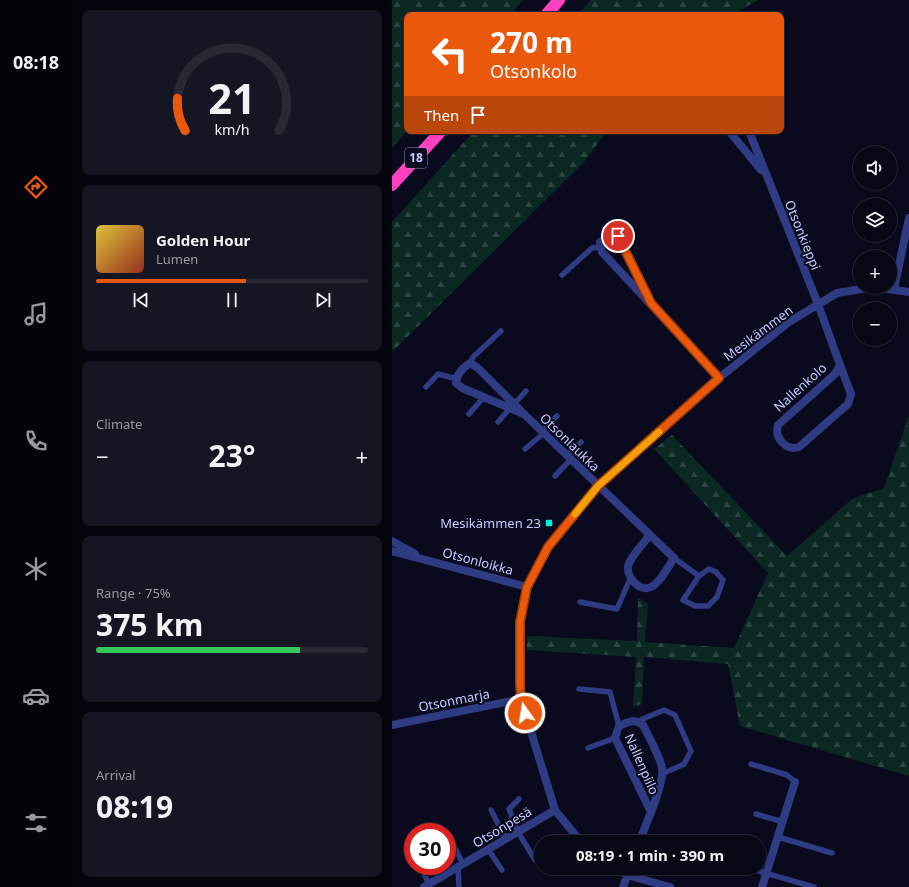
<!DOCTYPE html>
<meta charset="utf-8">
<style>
:root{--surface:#070816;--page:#151623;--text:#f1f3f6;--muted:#989aa1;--line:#282935;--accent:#ea580c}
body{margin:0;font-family:"Noto Sans",sans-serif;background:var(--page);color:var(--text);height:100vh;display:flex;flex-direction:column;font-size:15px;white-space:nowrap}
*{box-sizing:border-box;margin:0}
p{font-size:13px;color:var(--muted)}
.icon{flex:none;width:22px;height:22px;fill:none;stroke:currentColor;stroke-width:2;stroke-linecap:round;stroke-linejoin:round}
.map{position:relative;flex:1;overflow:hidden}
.sheet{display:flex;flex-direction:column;gap:10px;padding:10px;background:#04040c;width:320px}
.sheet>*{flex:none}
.banner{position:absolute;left:12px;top:12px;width:380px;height:122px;border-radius:8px;box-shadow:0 1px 3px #0004,0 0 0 1px var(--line);background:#ea580c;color:#fff;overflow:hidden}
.tools{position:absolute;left:461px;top:146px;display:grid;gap:8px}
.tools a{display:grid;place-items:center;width:44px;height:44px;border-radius:50%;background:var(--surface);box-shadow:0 1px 3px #0004,0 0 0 1px var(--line);font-size:20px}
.speed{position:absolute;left:12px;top:823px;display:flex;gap:8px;font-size:20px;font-weight:700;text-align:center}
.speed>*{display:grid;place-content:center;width:52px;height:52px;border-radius:50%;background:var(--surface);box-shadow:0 1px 3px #0004,0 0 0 1px var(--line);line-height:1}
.speed .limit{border:6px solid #d22;background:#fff;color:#111}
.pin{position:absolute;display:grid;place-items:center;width:34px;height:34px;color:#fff;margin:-17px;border:2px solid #fff;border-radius:50%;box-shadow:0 1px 4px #0007}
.me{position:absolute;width:44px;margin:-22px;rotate:347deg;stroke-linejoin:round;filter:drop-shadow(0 0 3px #0008)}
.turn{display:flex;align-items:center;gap:14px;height:84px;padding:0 20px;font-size:18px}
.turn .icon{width:52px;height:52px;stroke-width:2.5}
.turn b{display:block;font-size:28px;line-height:34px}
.then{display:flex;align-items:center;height:38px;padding:0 20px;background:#0003;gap:8px;font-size:15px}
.big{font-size:30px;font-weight:700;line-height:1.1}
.sheet .tile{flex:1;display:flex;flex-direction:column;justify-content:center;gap:6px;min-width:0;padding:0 14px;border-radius:8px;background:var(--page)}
.sheet .dial{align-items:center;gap:0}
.dial svg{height:104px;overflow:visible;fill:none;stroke:var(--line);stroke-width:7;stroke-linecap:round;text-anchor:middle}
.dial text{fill:var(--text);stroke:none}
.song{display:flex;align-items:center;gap:12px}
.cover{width:48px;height:48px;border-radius:6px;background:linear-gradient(135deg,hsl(50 70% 55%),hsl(10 70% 35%))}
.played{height:4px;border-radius:2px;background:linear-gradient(90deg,var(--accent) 55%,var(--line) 55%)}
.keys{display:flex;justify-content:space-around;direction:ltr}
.heat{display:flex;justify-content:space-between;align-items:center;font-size:22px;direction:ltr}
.charge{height:6px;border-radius:3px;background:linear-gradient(90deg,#34c759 75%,var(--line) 0)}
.trip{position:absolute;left:142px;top:835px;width:232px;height:40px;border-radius:20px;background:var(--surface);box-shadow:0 1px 3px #0004,0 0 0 1px var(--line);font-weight:700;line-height:40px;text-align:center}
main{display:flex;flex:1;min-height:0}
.tabs{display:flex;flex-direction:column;width:72px;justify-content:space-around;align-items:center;background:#030309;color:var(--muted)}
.tabs .icon{width:28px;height:28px}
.tabs .current{color:var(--accent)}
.tabs b{font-size:18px;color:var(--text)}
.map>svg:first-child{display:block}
.forest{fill:url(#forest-firs)}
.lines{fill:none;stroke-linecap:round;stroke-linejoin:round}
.lane{stroke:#2f3b82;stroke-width:5.5}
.street{stroke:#2f3b82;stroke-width:8}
.highway{stroke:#ff41bf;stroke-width:12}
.route-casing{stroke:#983908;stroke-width:10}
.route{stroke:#ea580c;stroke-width:7}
.slow{stroke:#f59e0b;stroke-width:7}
.poi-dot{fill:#00f1dd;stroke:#090a1e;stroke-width:1.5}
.labels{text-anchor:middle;stroke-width:4;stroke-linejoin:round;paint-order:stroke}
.shield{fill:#090a1e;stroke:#8d90bc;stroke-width:1}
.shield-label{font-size:12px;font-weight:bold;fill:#c6caff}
.street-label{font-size:13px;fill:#c6caff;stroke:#090a1e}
.poi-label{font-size:13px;fill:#c6caff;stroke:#090a1e;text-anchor:end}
</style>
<main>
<nav class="tabs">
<b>08:18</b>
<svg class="icon current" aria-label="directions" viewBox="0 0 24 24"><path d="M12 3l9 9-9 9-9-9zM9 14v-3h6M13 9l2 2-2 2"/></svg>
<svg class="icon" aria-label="music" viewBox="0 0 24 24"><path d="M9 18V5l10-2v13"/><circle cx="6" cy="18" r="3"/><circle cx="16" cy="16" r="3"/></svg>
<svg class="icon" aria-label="phone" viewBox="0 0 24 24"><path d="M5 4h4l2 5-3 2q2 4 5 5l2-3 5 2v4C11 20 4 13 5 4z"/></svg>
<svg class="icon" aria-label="climate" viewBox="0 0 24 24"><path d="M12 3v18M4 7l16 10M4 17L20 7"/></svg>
<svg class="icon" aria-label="car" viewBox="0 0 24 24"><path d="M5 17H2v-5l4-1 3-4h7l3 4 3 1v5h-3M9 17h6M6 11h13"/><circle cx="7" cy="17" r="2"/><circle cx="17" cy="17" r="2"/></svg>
<svg class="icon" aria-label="filters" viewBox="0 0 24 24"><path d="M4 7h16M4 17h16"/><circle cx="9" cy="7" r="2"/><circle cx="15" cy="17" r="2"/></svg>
</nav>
<section class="sheet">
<div class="tile dial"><svg viewBox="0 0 100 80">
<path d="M14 69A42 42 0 1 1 86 69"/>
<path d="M14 69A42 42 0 0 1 8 44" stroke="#ea580c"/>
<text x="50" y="56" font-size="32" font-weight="700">21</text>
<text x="50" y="72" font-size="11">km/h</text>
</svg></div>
<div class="tile">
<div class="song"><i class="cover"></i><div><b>Golden Hour</b><p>Lumen</p></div></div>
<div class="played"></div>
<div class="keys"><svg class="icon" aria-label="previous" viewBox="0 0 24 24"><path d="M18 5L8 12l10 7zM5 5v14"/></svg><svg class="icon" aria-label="pause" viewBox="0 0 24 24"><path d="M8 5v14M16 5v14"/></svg><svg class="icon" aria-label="next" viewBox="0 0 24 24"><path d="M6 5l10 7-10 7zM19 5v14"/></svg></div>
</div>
<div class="tile"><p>Climate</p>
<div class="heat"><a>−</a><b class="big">23°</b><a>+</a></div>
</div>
<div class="tile"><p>Range · 75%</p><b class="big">375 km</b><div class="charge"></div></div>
<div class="tile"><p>Arrival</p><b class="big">08:19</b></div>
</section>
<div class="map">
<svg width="517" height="887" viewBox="0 0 517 887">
<defs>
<pattern id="forest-firs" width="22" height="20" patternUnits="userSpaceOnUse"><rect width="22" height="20" fill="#0c2822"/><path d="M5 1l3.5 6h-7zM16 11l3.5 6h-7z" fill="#2e4643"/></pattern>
</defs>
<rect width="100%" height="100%" fill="#090a1e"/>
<path class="forest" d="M0 0H131L118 15H15V131L0 148Z
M199 0H367L338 15H186Z
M82 131H215L192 162 0 352V222Z
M517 415V776L348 726 336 664 252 657 250 704 241 707 244 657 135 650V636L245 641 246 598 256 604 253 642 342 648 376 573 262 449 280 435 395 556 460 499 492 488Z"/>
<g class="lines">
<path class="lane" d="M170 275 200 248 207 247
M78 363 81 357 109 331
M34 387 46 374 65 379
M122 404 134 391
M77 414 92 397
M106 422 118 408
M150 431 165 416
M133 449 152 433
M175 455 189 442
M163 476 179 459
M282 558 307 576
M317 569 324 572 331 580 325 597 316 606H303L291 600 307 576Z
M188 602 225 609 238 579
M187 689 218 692 227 726
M246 721 272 710 283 715 299 751 292 764 270 774
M196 748 223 738
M359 764 395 775 403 782
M127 799 117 809 126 832 143 860
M99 810 114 839
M364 814 391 822
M386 837 440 853
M59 840 71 864
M96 849 110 870
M28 866 37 884
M66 867 67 887
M356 868 422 887"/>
<path class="street" d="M337 131 369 170
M357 131 426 304 448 365 443 374 386 425C382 438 394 451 407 447L456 404 459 394 448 365
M502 289 517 218
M259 303 226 236 222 232 208 242 210 252 327 378
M132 414 70 388 64 383C65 373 70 369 78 363L86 368 132 414 282 558C276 567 268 583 259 587 247 593 232 575 237 563 242 553 251 544 258 535
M0 541 23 554
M0 551 135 587
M0 725 129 699
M189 842 163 810 129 699 127 658 128 622 135 587 156 547 206 486 327 378 397 322 445 293 482 287 517 292
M247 842C253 827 273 782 270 768 267 753 257 738 251 725 242 718 236 722 227 726L223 738 259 812
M222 868 235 875 278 887
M32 887 163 810
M231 887 238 868
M370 887 403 782"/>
<path class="highway" d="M154 15 167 0
M0 185 49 131"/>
</g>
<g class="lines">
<defs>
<path id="route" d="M133 713 129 699 128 685V622L135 587 156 547 206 486 327 378 259 303 226 236"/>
</defs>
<use href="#route" class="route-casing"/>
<use href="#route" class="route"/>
<path class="slow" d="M183 514 206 486 267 432"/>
</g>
<rect class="poi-dot" x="153" y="519" width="8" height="8" rx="2"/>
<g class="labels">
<rect class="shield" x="13" y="148" width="22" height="20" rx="3"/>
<g class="shield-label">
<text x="24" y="162">18</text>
</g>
<g class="street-label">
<text transform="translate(411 235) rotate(68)" y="5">Otsonkieppi</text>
<text transform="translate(366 333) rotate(-37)" y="5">Mesikämmen</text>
<text transform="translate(408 387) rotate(-42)" y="5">Nallenkolo</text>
<text transform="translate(178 442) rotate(44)" y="5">Otsonlaukka</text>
<text transform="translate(86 561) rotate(15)" y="5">Otsonloikka</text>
<text transform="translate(62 700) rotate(-11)" y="5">Otsonmarja</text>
<text transform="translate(250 764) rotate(66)" y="5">Nallenpiilo</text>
<text transform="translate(110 827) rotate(-31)" y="5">Otsonpesä</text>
</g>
<g class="poi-label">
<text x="149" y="528">Mesikämmen 23</text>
</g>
</g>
</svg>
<div class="tools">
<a><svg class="icon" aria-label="sound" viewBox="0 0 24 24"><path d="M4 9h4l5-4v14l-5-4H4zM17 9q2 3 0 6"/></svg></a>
<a><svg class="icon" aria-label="layers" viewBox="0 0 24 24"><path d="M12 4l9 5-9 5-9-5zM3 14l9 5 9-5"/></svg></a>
<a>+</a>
<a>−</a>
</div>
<div class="speed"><div class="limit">30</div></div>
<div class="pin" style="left:226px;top:236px;background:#d93025"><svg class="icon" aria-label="arrive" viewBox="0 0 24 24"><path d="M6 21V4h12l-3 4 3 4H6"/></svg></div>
<svg class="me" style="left:133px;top:713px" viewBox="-20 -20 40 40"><circle r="17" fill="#ea580c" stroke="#fff" stroke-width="3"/><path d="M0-11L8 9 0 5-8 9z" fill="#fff"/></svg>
<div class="trip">08:19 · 1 min · 390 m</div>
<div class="banner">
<div class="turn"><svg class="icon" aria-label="left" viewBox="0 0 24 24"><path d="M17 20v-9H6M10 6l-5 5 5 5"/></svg><div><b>270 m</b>Otsonkolo</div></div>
<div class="then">Then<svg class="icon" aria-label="arrive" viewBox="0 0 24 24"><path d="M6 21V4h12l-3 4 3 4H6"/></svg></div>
</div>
</div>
</main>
